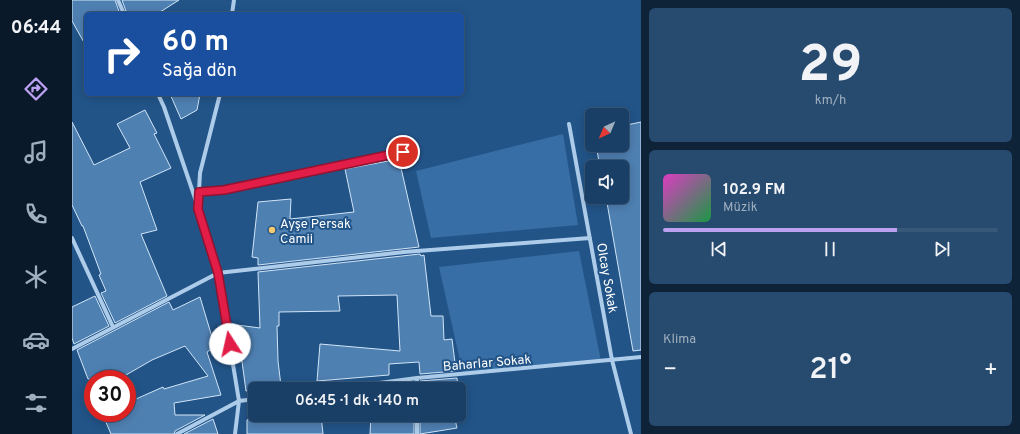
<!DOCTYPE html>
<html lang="tr">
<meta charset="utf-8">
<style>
:root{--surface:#1a3f66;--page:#274a6f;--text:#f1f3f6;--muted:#9fafbf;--line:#38587a;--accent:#bca0f2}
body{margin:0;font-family:Overpass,sans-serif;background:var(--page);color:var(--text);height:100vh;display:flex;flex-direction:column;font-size:15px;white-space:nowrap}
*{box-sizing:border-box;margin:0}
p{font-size:13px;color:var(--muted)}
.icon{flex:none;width:22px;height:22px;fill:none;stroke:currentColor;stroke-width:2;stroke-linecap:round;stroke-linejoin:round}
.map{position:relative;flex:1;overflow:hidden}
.drawer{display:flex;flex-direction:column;gap:8px;padding:8px;background:#0e2338;width:379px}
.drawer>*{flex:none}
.top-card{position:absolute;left:12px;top:12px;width:380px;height:84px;border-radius:6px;box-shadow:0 2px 10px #0003,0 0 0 1px var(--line);background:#1a4fa0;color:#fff;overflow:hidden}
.needle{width:26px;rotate:224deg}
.buttons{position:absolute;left:513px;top:108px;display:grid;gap:8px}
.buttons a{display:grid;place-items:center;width:44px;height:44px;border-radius:6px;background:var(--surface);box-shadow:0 2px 10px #0003,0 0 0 1px var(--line);font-size:20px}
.speed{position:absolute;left:12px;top:370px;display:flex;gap:8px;font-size:20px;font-weight:700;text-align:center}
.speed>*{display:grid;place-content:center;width:52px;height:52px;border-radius:50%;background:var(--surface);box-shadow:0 2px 10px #0003,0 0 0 1px var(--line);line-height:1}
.speed .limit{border:6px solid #d22;background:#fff;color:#111}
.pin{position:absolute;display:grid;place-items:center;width:34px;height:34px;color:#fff;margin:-17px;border:2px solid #fff;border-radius:50%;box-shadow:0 1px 4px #0007}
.me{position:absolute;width:44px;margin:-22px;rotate:350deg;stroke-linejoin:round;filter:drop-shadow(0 0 3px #0008)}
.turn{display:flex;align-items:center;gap:14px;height:84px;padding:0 12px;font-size:18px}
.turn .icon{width:52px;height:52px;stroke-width:2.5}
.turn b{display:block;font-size:28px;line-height:34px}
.big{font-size:30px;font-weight:600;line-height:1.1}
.drawer .tile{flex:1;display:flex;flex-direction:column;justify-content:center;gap:6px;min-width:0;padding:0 14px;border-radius:6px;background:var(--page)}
.drawer .dial{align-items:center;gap:0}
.dial b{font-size:52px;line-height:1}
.song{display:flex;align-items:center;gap:12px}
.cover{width:48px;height:48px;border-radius:6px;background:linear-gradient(135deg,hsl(310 70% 55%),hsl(140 70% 35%))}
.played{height:4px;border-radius:2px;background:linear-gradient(90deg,var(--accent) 70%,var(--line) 70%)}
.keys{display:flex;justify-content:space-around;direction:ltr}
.heat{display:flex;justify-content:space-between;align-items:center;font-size:22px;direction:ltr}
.trip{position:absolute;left:176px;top:382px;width:218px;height:40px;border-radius:6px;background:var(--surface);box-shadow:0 2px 10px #0003,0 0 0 1px var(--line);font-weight:600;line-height:40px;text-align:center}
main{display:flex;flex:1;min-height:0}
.tab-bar{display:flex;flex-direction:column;width:72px;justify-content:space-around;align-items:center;background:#0a1929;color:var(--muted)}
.tab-bar .icon{width:28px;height:28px}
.tab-bar .current{color:var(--accent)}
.tab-bar b{font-size:18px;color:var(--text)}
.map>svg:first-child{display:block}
.green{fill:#366ea5}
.building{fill:#4f80b2;stroke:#d1e5f7}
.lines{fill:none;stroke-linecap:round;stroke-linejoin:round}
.service{stroke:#adccea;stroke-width:3}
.minor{stroke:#adccea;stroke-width:4}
.route-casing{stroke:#92132f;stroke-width:10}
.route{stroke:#e11d48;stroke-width:7}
.poi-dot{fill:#f6c86f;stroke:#225488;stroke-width:1.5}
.labels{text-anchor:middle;stroke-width:4;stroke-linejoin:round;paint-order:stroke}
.poi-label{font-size:13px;fill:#fff;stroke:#225488;text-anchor:start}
.street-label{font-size:13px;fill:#fff;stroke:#225488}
</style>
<main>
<nav class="tab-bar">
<b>06:44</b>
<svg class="icon current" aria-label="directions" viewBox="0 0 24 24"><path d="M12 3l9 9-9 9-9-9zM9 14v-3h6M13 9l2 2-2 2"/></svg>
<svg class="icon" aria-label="music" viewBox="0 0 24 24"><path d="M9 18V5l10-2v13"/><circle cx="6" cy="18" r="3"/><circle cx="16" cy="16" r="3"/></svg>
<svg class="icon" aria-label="phone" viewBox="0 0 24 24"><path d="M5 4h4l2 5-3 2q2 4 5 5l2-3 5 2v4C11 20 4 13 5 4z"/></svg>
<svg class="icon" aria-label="climate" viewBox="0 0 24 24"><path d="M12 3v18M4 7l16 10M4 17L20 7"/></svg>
<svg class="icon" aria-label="car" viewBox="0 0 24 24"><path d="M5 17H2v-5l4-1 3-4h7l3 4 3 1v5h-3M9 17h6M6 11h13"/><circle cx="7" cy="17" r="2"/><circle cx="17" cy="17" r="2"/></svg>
<svg class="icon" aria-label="filters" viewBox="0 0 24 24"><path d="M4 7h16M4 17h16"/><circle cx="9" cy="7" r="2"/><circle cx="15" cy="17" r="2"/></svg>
</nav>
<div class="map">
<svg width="569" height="434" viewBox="0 0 569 434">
<rect width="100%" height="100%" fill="#225488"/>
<path class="green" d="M491 134 506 225 359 238 344 171Z
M507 251 529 361 391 374 367 267Z"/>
<path class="building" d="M0 0H43L48 14H14V46L0 21Z
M50 0H107L85 14H55Z
M98 94H128L125 110 109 119Z
M73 110 85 133 82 134 99 168 68 182 85 230 69 234 95 296 43 323 29 293 34 291 27 275 29 274 11 226H10L0 205V122L22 165 58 148 45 124Z
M569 122V350L561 351 534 197H550V167H528L524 145H550V126Z
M327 159 347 247 186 265V258L180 257 186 202 219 199 218 219 282 212 273 169Z
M348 254 349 256 352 255 359 316H371L372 340 380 339 384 371 348 374 347 362 317 364V375L245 381 248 344 328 351 325 295 266 296 268 311 207 312V326H205L206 361 209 386 174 391 165 325 188 328 186 272Z
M23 296 37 326 2 344 0 338V307Z
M128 297 143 347 135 352 149 395 102 403 103 415H133L103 431 102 434H39L30 413H55V403L91 387 92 389 136 376 113 346 80 360 47 379H16L5 350 97 302 101 310Z
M385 378 386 389H349L348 381Z
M176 415H249L251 434H175V420L177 419Z
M299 415H342V434H298Z
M348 415H382L385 428 348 434Z
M141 419 146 434H112Z"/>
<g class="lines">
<path class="service" d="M127 193 152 190 331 152"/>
<path class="minor" d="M46 0 52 14
M160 14 162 0
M86 94 92 107 126 207
M148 94 128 173 126 209 146 273 167 401 163 434
M497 124 540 360 559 434
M0 238 41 327
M0 349 146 273 332 252 518 238
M345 378V389
M262 389 345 378 569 357
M345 415V434
M105 434 167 401 183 399"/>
</g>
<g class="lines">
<defs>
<path id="route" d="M158 344 146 273 126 209 127 192 152 190 331 152"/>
</defs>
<use href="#route" class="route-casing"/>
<use href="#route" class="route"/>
</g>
<circle class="poi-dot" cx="200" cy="230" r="4"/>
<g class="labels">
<g class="poi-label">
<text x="208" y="228">Ayşe Persak<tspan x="208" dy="15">Camii</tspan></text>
</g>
<g class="street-label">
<text transform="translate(536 278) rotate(80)" y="5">Olcay Sokak</text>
<text transform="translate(415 362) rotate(-5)" y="5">Baharlar Sokak</text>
</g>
</g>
</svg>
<div class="buttons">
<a><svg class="needle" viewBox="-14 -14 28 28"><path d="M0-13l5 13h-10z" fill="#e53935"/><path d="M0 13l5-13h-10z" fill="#9fafbf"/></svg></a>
<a><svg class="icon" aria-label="sound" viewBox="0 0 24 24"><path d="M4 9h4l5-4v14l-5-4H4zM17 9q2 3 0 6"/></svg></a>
</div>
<div class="speed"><div class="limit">30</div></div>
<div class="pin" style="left:331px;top:152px;background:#d93025"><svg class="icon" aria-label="arrive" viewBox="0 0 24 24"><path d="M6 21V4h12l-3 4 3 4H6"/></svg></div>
<svg class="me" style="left:158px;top:344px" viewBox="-20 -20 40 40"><circle r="19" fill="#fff"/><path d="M0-13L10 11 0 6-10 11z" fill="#e11d48"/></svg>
<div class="trip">06:45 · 1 dk · 140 m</div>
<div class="top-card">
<div class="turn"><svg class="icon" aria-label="right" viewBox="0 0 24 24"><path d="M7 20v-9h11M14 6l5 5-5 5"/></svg><div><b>60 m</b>Sağa dön</div></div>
</div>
</div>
<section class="drawer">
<div class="tile dial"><b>29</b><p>km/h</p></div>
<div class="tile">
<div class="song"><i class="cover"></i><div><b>102.9 FM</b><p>Müzik</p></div></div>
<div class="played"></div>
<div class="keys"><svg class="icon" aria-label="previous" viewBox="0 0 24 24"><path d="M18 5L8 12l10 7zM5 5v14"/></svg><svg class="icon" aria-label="pause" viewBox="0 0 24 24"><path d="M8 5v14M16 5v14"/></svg><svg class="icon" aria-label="next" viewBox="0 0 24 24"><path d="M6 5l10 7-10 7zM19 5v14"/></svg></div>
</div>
<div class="tile"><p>Klima</p>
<div class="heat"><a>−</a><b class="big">21°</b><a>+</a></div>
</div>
</section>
</main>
